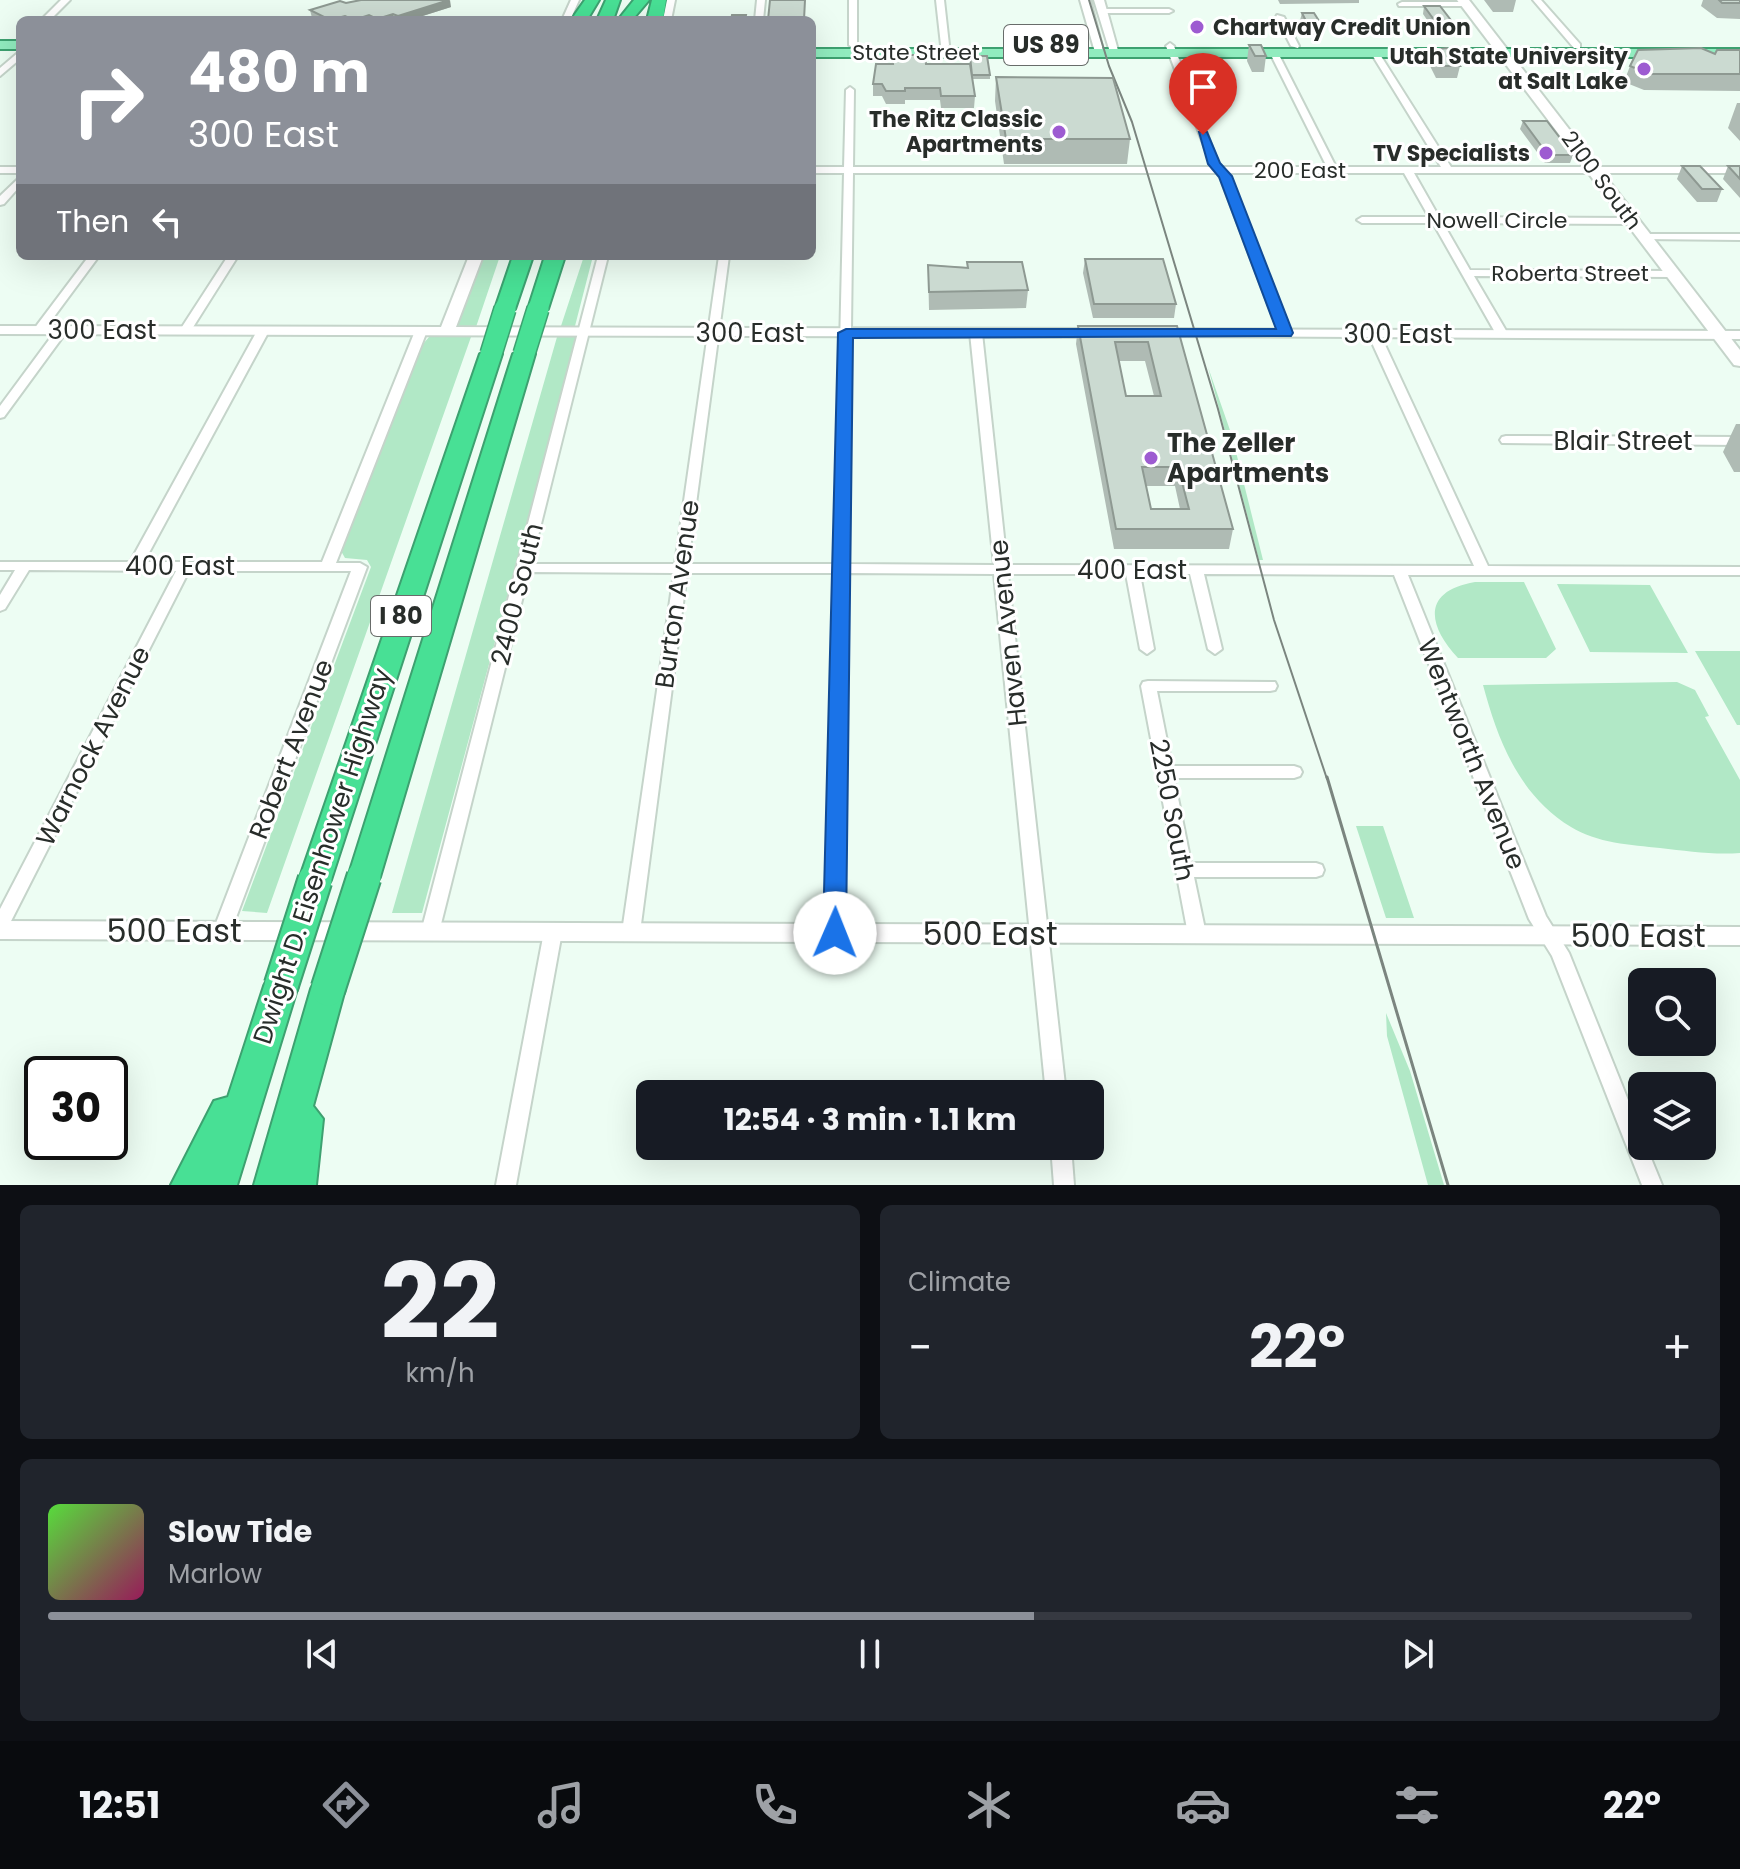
<!DOCTYPE html>
<meta charset="utf-8">
<style>
:root{--surface:#171b24;--page:#20242c;--text:#f1f3f6;--muted:#9ea1a6;--line:#363941;--accent:#8c9099}
body{margin:0;font-family:Poppins,sans-serif;background:var(--page);color:var(--text);height:100vh;display:flex;flex-direction:column;font-size:30px;white-space:nowrap}
*{box-sizing:border-box;margin:0}
p{font-size:26px;color:var(--muted)}
.icon{flex:none;width:44px;height:44px;fill:none;stroke:currentColor;stroke-width:2;stroke-linecap:round;stroke-linejoin:round}
.map{position:relative;height:1185px;overflow:hidden}
.side{display:flex;flex-direction:column;gap:20px;padding:20px;background:#0d0f14;flex:1}
.side>*{flex:none}
.banner{position:absolute;left:16px;top:16px;width:800px;height:244px;border-radius:12px;box-shadow:0 8px 32px #0002;background:#8c9099;color:#fff;overflow:hidden}
.buttons{position:absolute;left:1628px;top:968px;display:grid;gap:16px}
.buttons a{display:grid;place-items:center;width:88px;height:88px;border-radius:12px;background:var(--surface);box-shadow:0 8px 32px #0002;font-size:40px}
.speed{position:absolute;left:24px;top:1056px;display:flex;gap:16px;font-size:40px;font-weight:700;text-align:center}
.speed>*{display:grid;place-content:center;width:104px;height:104px;border-radius:50%;background:var(--surface);box-shadow:0 8px 32px #0002;line-height:1}
.speed .limit{border:4px solid #111;border-radius:12px;background:#fff;color:#111}
.pin{position:absolute;display:grid;place-items:center;width:68px;height:68px;color:#fff;margin:-82px -34px;border-radius:50% 50% 50% 0;rotate:-45deg;box-shadow:0 0 8px #0007}
.pin .icon{rotate:45deg}
.me{position:absolute;width:88px;margin:-44px;rotate:1deg;stroke-linejoin:round;filter:drop-shadow(0 0 6px #0008)}
.turn{display:flex;align-items:center;gap:28px;height:168px;padding:0 40px;font-size:36px}
.turn .icon{width:104px;height:104px;stroke-width:2.5}
.turn b{display:block;font-size:56px;line-height:68px}
.then{display:flex;align-items:center;height:76px;padding:0 40px;background:#0003;gap:16px;font-size:30px}
.big{font-size:60px;font-weight:700;line-height:1.1}
.side .widget{flex:1;display:flex;flex-direction:column;justify-content:center;gap:12px;min-width:0;padding:0 28px;border-radius:12px;background:var(--page)}
.side .dial{align-items:center;gap:0}
.dial b{font-size:104px;line-height:1}
.song{display:flex;align-items:center;gap:24px}
.cover{width:96px;height:96px;border-radius:12px;background:linear-gradient(135deg,hsl(110 70% 55%),hsl(330 70% 35%))}
.played{height:8px;border-radius:4px;background:linear-gradient(90deg,var(--accent) 60%,var(--line) 60%)}
.keys{display:flex;justify-content:space-around;direction:ltr}
.heat{display:flex;justify-content:space-between;align-items:center;font-size:44px;direction:ltr}
.side .tiles{flex:1;display:grid;gap:20px;grid-template-columns:1fr 1fr}
.widget:last-child{grid-column:span 2}
.trip{position:absolute;left:636px;top:1080px;width:468px;height:80px;border-radius:12px;background:var(--surface);box-shadow:0 8px 32px #0002;font-weight:700;line-height:80px;text-align:center}
.tabs{display:flex;height:128px;justify-content:space-around;align-items:center;background:#090b0e;color:var(--muted)}
.tabs .icon{width:56px;height:56px}
.tabs .active{color:var(--accent)}
.tabs b{font-size:36px;color:var(--text)}
.map>svg:first-child{display:block}
.green{fill:#b1e8c6}
.lines{fill:none;stroke-linecap:round;stroke-linejoin:round}
.minor-casing{stroke:#c5d4ca;stroke-width:4}
.tertiary-casing{stroke:#c5d4ca;stroke-width:4}
.secondary-casing{stroke:#c5d4ca;stroke-width:4}
.primary-casing{stroke:#3da170;stroke-width:4}
.motorway-casing{stroke:#3da170;stroke-width:4}
.minor{fill:#fff;fill-rule:evenodd}
.tertiary{fill:#fff;fill-rule:evenodd}
.secondary{fill:#fff;fill-rule:evenodd}
.primary{fill:#91ecbf;fill-rule:evenodd}
.motorway{fill:#48e095;fill-rule:evenodd}
.tram-far1{stroke:#7b857f;stroke-width:2}
.tram{stroke:#7b857f;stroke-width:3}
.motorway-bridge-far1-casing{stroke:#3da170;stroke-width:24;stroke-linecap:butt}
.motorway-bridge-casing{stroke:#3da170;stroke-width:37;stroke-linecap:butt}
.motorway-bridge-far1{stroke:#48e095;stroke-width:21}
.motorway-bridge{stroke:#48e095;stroke-width:33}
.wall{fill:#afbbb4;fill-rule:evenodd}
.shaded-wall{fill:#8e9992}
.building{fill:#cbdad1;stroke:#8e9992;stroke-width:2;fill-rule:evenodd}
.route{fill:#1a73e8;stroke:#114b97;stroke-width:2}
.poi-dot{fill:#9d5bd1;stroke:#fff;stroke-width:3}
.labels{text-anchor:middle;stroke-width:6;stroke-linejoin:round;paint-order:stroke}
.far-poi-label{font-size:22px;font-weight:bold;fill:#282d2a;stroke:#fff;text-anchor:end}
.far-street-label{font-size:22px;fill:#282d2a;stroke:#fff}
.shield{fill:#fff;stroke:#686c6a;stroke-width:2}
.shield-label{font-size:24px;font-weight:bold;fill:#282d2a}
.street-label{font-size:26px;fill:#282d2a;stroke:#fff}
.poi-label{font-size:26px;font-weight:bold;fill:#282d2a;stroke:#fff;text-anchor:start}
.near-street-label{font-size:32px;fill:#282d2a;stroke:#fff}
</style>
<div class="map">
<svg width="1740" height="1185" viewBox="0 0 1740 1185">
<rect width="100%" height="100%" fill="#edfdf3"/>
<path class="green" d="M483 256H500L476 327 457 326Z
M584 256H593L575 326H561Z
M429 337H471L267 913 242 911 371 567 367 560 345 558 341 551 423 344Z
M557 337H577L422 913H392Z
M1208 367 1232 436 1263 560H1259Z
M1475 582H1524L1556 649 1546 658H1458C1427 625 1422 591 1475 582Z
M1557 584 1650 585 1688 653 1590 652Z
M1695 651H1740V725H1737Z
M1677 682 1695 690 1709 716 1705 717 1740 780V853C1713 855 1687 851 1660 848 1632 845 1596 843 1571 827 1519 795 1498 741 1483 685Z
M1356 826H1383L1414 918H1386Z
M1386 1013 1410 1071 1444 1185H1428L1387 1036Z"/>
<g class="lines">
<defs>
<path id="minor" d="M61 0H70L50 20H41Z
M571 0H579L570 20H562Z
M667 0H675L671 20H663Z
M757 0H765L763 20H755Z
M849 0H857V45L853 48 849 45Z
M936 0H944L949 45 945 48 941 45Z
M1533 0H1541L1580 44V48H1574Z
M1402 2H1466L1470 4 1466 6H1399L1398 4Z
M1103 9H1169L1173 11 1169 13H1100L1099 11Z
M1277 15 1284 17 1299 46 1298 48 1291 46 1276 17Z
M1170 43 1174 46 1218 163 1222 167H1327L1270 53 1274 50 1278 53 1336 167H1441L1371 53 1375 50 1379 53 1451 167H1740V173H1414L1439 217 1632 218 1637 221 1632 224 1443 223 1470 270 1673 271 1678 274 1673 277 1474 276 1508 334 1502 337 1496 334 1433 223H1362L1357 220 1362 217H1429L1404 173H1227L1291 333 1285 336 1279 333 1220 177 1217 173H853L848 564 994 565 970 333 976 330 982 333 1007 565 1474 566 1368 334 1374 331 1380 334 1488 566 1740 567V575H1408L1546 916 1569 953 1642 1135V1146H1646L1662 1185H1642L1552 956 1529 919 1394 575 1204 574 1222 649 1215 654 1208 649 1190 574H1140L1154 649 1147 654 1140 649 1126 574H1008L1066 1094H1046L994 574 848 573 844 933 841 938 835 940 829 938 826 933 835 573H687L640 932 637 937 631 939 625 937 622 932 674 573 529 572 439 932 436 937 430 939 424 937 421 932 598 256H608L531 564H675L719 256H729L688 564H835L844 173H812V167H844L846 90 850 87 854 90 853 167H1212L1166 46Z
M20 51V59L0 76V68Z
M0 167H20V173H0Z
M20 177V186L4 204 0 205V196Z
M1645 234H1740V240L1641 239V235Z
M89 256H99L42 333H34V329Z
M228 256H238L190 332H182L180 330Z
M61 328 67 331 4 417 0 418V406L57 329Z
M263 328 269 331 144 562H322L415 331 421 328 427 331 336 563H360L367 567 231 931 228 936 222 938 216 936 213 931 351 571H189L6 931 0 933V909L176 571 29 570 5 609 0 611V595L15 570H0V562H130L257 331Z
M1506 436 1740 437V445L1502 443 1500 440 1502 437Z
M1148 681 1275 682 1277 686 1275 690 1270 691H1157L1172 766H1294L1300 768 1302 772 1300 776 1294 778H1174L1191 863H1316L1322 865 1324 870 1322 875 1316 877H1194L1206 934 1203 939 1197 941 1191 939 1188 934 1141 686 1143 682Z
M553 925 559 927 562 932 516 1185H496L544 932 547 927Z
M1051 1146H1071L1074 1185H1054Z"/>
<path id="tertiary" d="M1080 0H1090L1104 54 1095 52Z
M1094 0H1104L1119 54 1110 52Z
M469 256H483L456 327 1101 329 1108 333 1101 337 0 334V326L441 327Z
M1155 329 1740 331V339L1150 336 1148 333Z
M0 921 1740 927V945L0 939Z"/>
<path id="secondary" d="M1457 0H1469L1740 350V366L1734 365Z"/>
<path id="primary" d="M0 41H20V49H0Z
M812 49H1740V57H812Z"/>
<path id="motorway" d="M585 0H599L587 20H571Z
M606 0H620L613 20H597Z
M634 0H649L632 20H618Z
M652 0H666L663 20H647Z
M513 256H533L515 309 505 315 495 309Z
M545 256H565L548 309 538 315 528 309Z
M491 348 502 354 331 880 326 889 315 893 304 889 299 880 480 354Z
M524 348 535 354 380 877 375 886 364 889 353 886 348 877 513 354Z
M281 972 293 976 298 986 237 1185H171L214 1101 228 1097 264 986 269 976Z
M328 975 340 979 345 989 313 1106 323 1119 316 1185H254L311 989 316 979Z"/>
</defs>
<use href="#minor" class="minor-casing"/>
<use href="#tertiary" class="tertiary-casing"/>
<use href="#secondary" class="secondary-casing"/>
<use href="#primary" class="primary-casing"/>
<use href="#motorway" class="motorway-casing"/>
<use href="#minor" class="minor"/>
<use href="#tertiary" class="tertiary"/>
<use href="#secondary" class="secondary"/>
<use href="#primary" class="primary"/>
<use href="#motorway" class="motorway"/>
<path class="tram-far1" d="M1089 0 1109 66 1132 122 1218 409 1274 620 1327 779"/>
<path class="tram" d="M1327 777 1448 1185"/>
<defs>
<path id="motorway-bridge-far1" d="M491 354 505 309
M524 354 538 309"/>
<path id="motorway-bridge" d="M281 986 315 880
M328 989 364 877"/>
</defs>
<use href="#motorway-bridge-far1" class="motorway-bridge-far1-casing"/>
<use href="#motorway-bridge" class="motorway-bridge-casing"/>
<use href="#motorway-bridge-far1" class="motorway-bridge-far1"/>
<use href="#motorway-bridge" class="motorway-bridge"/>
</g>
<path class="wall" d="M1278 0H1359V3L1280 4Z
M1484 0H1516L1513 12H1493Z
M1703 0H1740V19L1717 18 1701 6Z
M346 3 451 7 410 20H317L312 18 310 10Z
M1424 6 1457 28 1455 36H1438L1423 14Z
M1302 13 1321 24 1319 36 1305 35 1299 24Z
M1249 45 1266 56 1264 72H1252L1247 61Z
M1430 50 1460 66 1457 78H1436L1428 62Z
M1740 50V91L1644 90 1624 82 1630 66Z
M970 56 990 75V79H972L975 96 974 108H941L940 100H905V104H886L882 96H873V84L893 64H926L971 72Z
M996 77 1130 139 1127 164H1004L995 101Z
M1737 103H1740V141L1728 128Z
M1523 121 1573 155 1570 163H1545L1520 129Z
M1682 166 1722 189 1717 202H1697L1677 179Z
M1728 166H1740V198L1723 179Z
M1085 259 1176 304 1174 318H1093L1083 273Z
M967 262 1028 290 1026 308 929 310 928 265 967 267Z
M1078 326H1177L1233 529 1229 549H1114L1076 344ZM1119 361H1145L1154 396H1126ZM1146 486H1175L1180 509H1151Z
M1736 424H1740V472H1734L1723 452Z"/>
<path class="shaded-wall" d="M450 0 451 7 410 20H399L398 16Z
M393 14 394 20H378L377 19Z
M369 15 370 20H354Z
M345 16 346 20H330Z"/>
<path class="building" d="M361 0H449L398 16 393 14 377 19 369 15 354 20 345 16 330 20 310 10 340 1 346 3Z
M770 0H805L804 20H768Z
M1719 0H1740V3H1722Z
M1424 6H1440L1457 28H1440Z
M1302 13H1314L1321 24 1307 23Z
M732 15H746L745 20H731Z
M1249 45H1261L1266 56H1255Z
M1447 48 1460 66H1439L1430 50Z
M1701 48 1715 54 1717 50H1740V74H1649L1630 66 1638 50Z
M902 55H925L926 64H970L975 96H941L940 88H905V91H886L882 84H873L876 64H893L892 58H902Z
M970 56H987L990 75H972Z
M996 77 1113 78 1130 139H1006Z
M1523 121H1547L1573 155H1548Z
M1682 166H1700L1722 189H1702Z
M1728 166H1740V179Z
M1085 259H1163L1176 304H1094Z
M967 262H1022L1028 290 929 292 928 265 968 268Z
M1078 326H1177L1233 529H1116ZM1115 342H1148L1161 396H1126ZM1142 467H1178L1189 509H1151Z"/>
<path class="route" d="M1199 132H1207L1220 163 1232 176 1293 333 1291 336 853 338 846 933 843 940H827L823 933 838 333 846 329H1276L1219 177 1208 164Z"/>
<g class="poi-dot">
<circle cx="1197" cy="27" r="8"/>
<circle cx="1644" cy="69" r="8"/>
<circle cx="1059" cy="132" r="8"/>
<circle cx="1546" cy="153" r="8"/>
<circle cx="1151" cy="458" r="8"/>
</g>
<g class="labels">
<g class="far-poi-label">
<text x="1213" y="35" text-anchor="start">Chartway Credit Union</text>
<text x="1628" y="64">Utah State University<tspan x="1628" dy="25">at Salt Lake</tspan></text>
<text x="1043" y="127">The Ritz Classic<tspan x="1043" dy="25">Apartments</tspan></text>
<text x="1530" y="161">TV Specialists</text>
</g>
<g class="far-street-label">
<text x="916" y="60">State Street</text>
<text x="1300" y="178">200 East</text>
<text transform="translate(1602 180) rotate(53)" y="8">2100 South</text>
<text x="1497" y="228">Nowell Circle</text>
<text x="1570" y="281">Roberta Street</text>
</g>
<g class="shield">
<rect x="1004" y="25" width="84" height="40" rx="6"/>
<rect x="371" y="596" width="60" height="40" rx="6"/>
</g>
<g class="shield-label">
<text x="1046" y="53">US 89</text>
<text x="401" y="624">I 80</text>
</g>
<g class="street-label">
<text x="102" y="339">300 East</text>
<text x="750" y="342">300 East</text>
<text x="1398" y="343">300 East</text>
<text x="1623" y="450">Blair Street</text>
<text x="180" y="575">400 East</text>
<text x="1132" y="579">400 East</text>
<text transform="translate(517 594) rotate(-76)" y="9">2400 South</text>
<text transform="translate(677 594) rotate(-82)" y="9">Burton Avenue</text>
<text transform="translate(1008 633) rotate(-96)" y="9">Haven Avenue</text>
<text transform="translate(93 746) rotate(-63)" y="9">Warnock Avenue</text>
<text transform="translate(291 749) rotate(-69)" y="9">Robert Avenue</text>
<text transform="translate(1472 754) rotate(68)" y="9">Wentworth Avenue</text>
<text transform="translate(1172 810) rotate(79)" y="9">2250 South</text>
<text transform="translate(322 856) rotate(-72)" y="9">Dwight D. Eisenhower Highway</text>
</g>
<g class="poi-label">
<text x="1167" y="452">The Zeller<tspan x="1167" dy="30">Apartments</tspan></text>
</g>
<g class="near-street-label">
<text x="174" y="942">500 East</text>
<text x="990" y="945">500 East</text>
<text x="1638" y="947">500 East</text>
</g>
</g>
</svg>
<div class="buttons">
<a><svg class="icon" aria-label="search" viewBox="0 0 24 24"><circle cx="10" cy="10" r="6"/><path d="M15 15l6 6"/></svg></a>
<a><svg class="icon" aria-label="layers" viewBox="0 0 24 24"><path d="M12 4l9 5-9 5-9-5zM3 14l9 5 9-5"/></svg></a>
</div>
<div class="speed"><div class="limit">30</div></div>
<div class="pin" style="left:1203px;top:135px;background:#d93025"><svg class="icon" aria-label="arrive" viewBox="0 0 24 24"><path d="M6 21V4h12l-3 4 3 4H6"/></svg></div>
<svg class="me" style="left:835px;top:933px" viewBox="-20 -20 40 40"><circle r="19" fill="#fff"/><path d="M0-13L10 11 0 6-10 11z" fill="#1a73e8"/></svg>
<div class="trip">12:54 · 3 min · 1.1 km</div>
<div class="banner">
<div class="turn"><svg class="icon" aria-label="right" viewBox="0 0 24 24"><path d="M7 20v-9h11M14 6l5 5-5 5"/></svg><div><b>480 m</b>300 East</div></div>
<div class="then">Then<svg class="icon" aria-label="left" viewBox="0 0 24 24"><path d="M17 20v-9H6M10 6l-5 5 5 5"/></svg></div>
</div>
</div>
<section class="side">
<div class="tiles">
<div class="widget dial"><b>22</b><p>km/h</p></div>
<div class="widget"><p>Climate</p>
<div class="heat"><a>−</a><b class="big">22°</b><a>+</a></div>
</div>
<div class="widget">
<div class="song"><i class="cover"></i><div><b>Slow Tide</b><p>Marlow</p></div></div>
<div class="played"></div>
<div class="keys"><svg class="icon" aria-label="previous" viewBox="0 0 24 24"><path d="M18 5L8 12l10 7zM5 5v14"/></svg><svg class="icon" aria-label="pause" viewBox="0 0 24 24"><path d="M8 5v14M16 5v14"/></svg><svg class="icon" aria-label="next" viewBox="0 0 24 24"><path d="M6 5l10 7-10 7zM19 5v14"/></svg></div>
</div>
</div>
</section>
<nav class="tabs">
<b>12:51</b>
<svg class="icon active" aria-label="directions" viewBox="0 0 24 24"><path d="M12 3l9 9-9 9-9-9zM9 14v-3h6M13 9l2 2-2 2"/></svg>
<svg class="icon" aria-label="music" viewBox="0 0 24 24"><path d="M9 18V5l10-2v13"/><circle cx="6" cy="18" r="3"/><circle cx="16" cy="16" r="3"/></svg>
<svg class="icon" aria-label="phone" viewBox="0 0 24 24"><path d="M5 4h4l2 5-3 2q2 4 5 5l2-3 5 2v4C11 20 4 13 5 4z"/></svg>
<svg class="icon" aria-label="climate" viewBox="0 0 24 24"><path d="M12 3v18M4 7l16 10M4 17L20 7"/></svg>
<svg class="icon" aria-label="car" viewBox="0 0 24 24"><path d="M5 17H2v-5l4-1 3-4h7l3 4 3 1v5h-3M9 17h6M6 11h13"/><circle cx="7" cy="17" r="2"/><circle cx="17" cy="17" r="2"/></svg>
<svg class="icon" aria-label="filters" viewBox="0 0 24 24"><path d="M4 7h16M4 17h16"/><circle cx="9" cy="7" r="2"/><circle cx="15" cy="17" r="2"/></svg>
<b>22°</b>
</nav>
